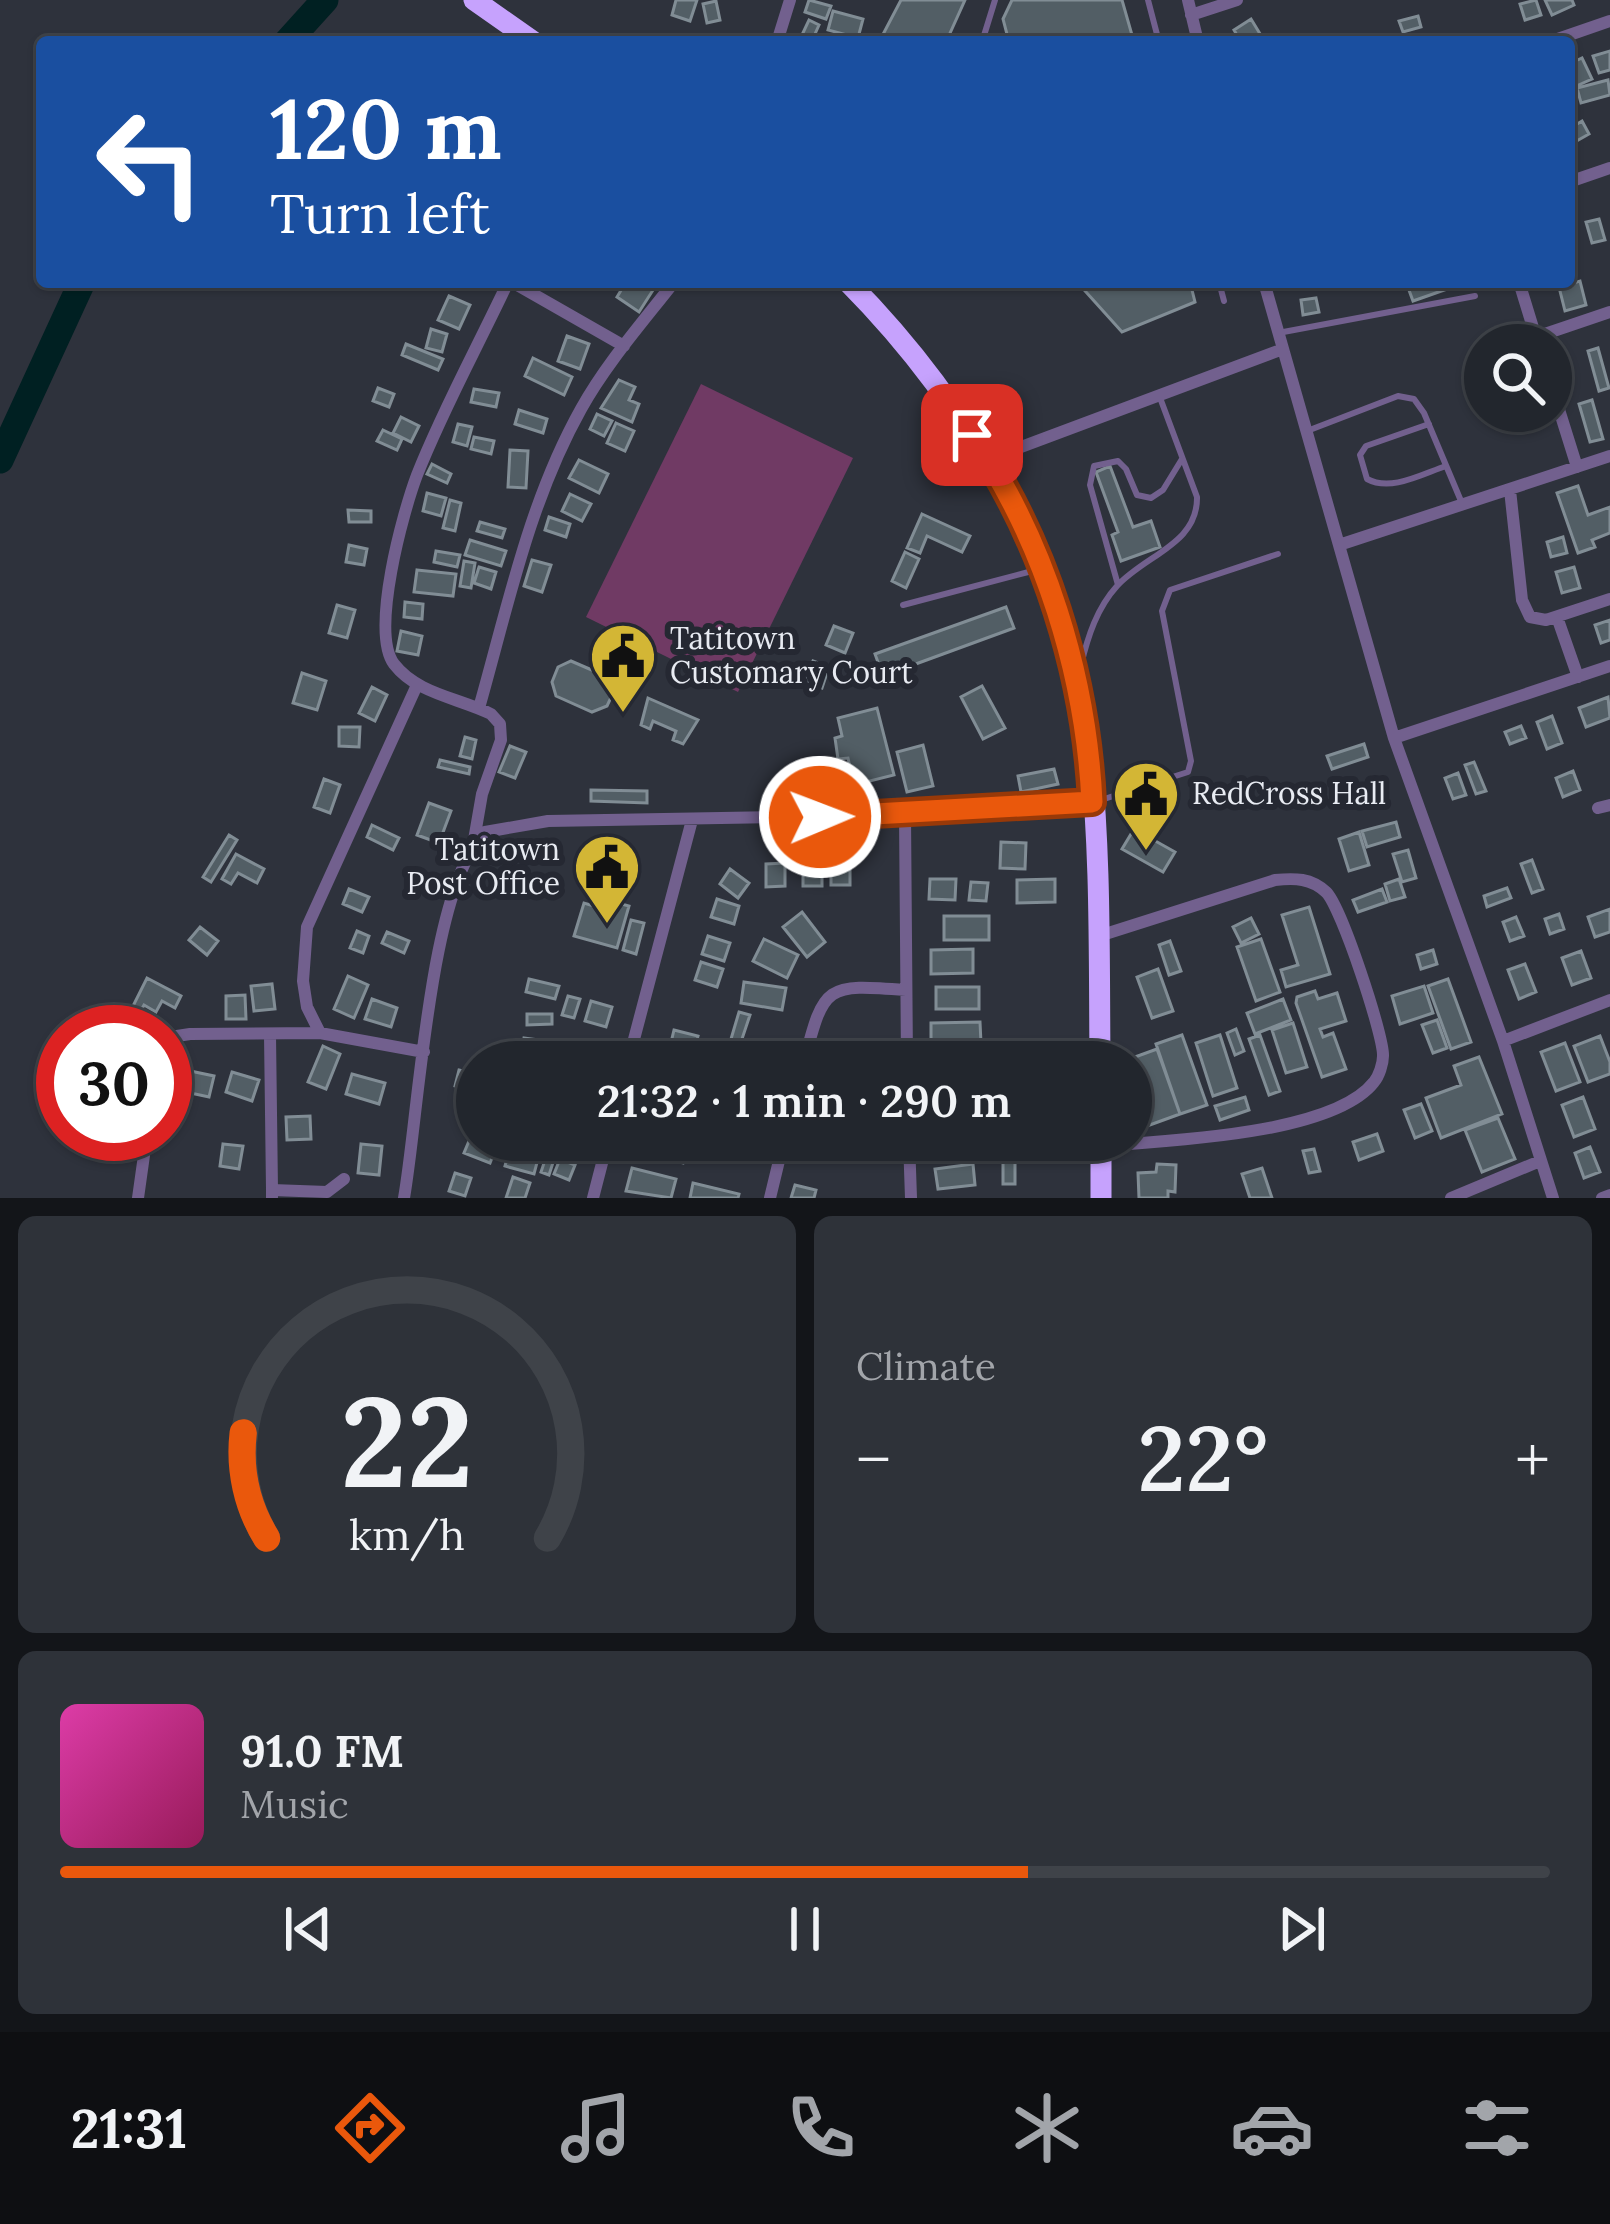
<!DOCTYPE html>
<meta charset="utf-8">
<style>
:root{--surface:#22262d;--page:#2e3239;--text:#f1f3f6;--muted:#a2a5aa;--line:#3f4349;--accent:#ea580c}
body{margin:0;font-family:Lora,serif;background:var(--page);color:var(--text);height:100vh;display:flex;flex-direction:column;font-size:45px;white-space:nowrap}
*{box-sizing:border-box;margin:0}
p{font-size:39px;color:var(--muted)}
.icon{flex:none;width:66px;height:66px;fill:none;stroke:currentColor;stroke-width:2;stroke-linecap:round;stroke-linejoin:round}
.map{position:relative;height:1198px;overflow:hidden}
.panel{display:flex;flex-direction:column;gap:18px;padding:18px;background:#131519;flex:1}
.panel>*{flex:none}
.hud{position:absolute;left:36px;top:36px;width:1539px;height:252px;border-radius:12px;box-shadow:0 3px 9px #0004,0 0 0 3px var(--line);background:#1a4fa0;color:#fff;overflow:hidden}
.tools{position:absolute;left:1464px;top:324px;display:grid;gap:24px}
.tools a{display:grid;place-items:center;width:108px;height:108px;border-radius:50%;background:var(--surface);box-shadow:0 3px 9px #0004,0 0 0 3px var(--line);font-size:60px}
.speed{position:absolute;left:36px;top:1005px;display:flex;gap:24px;font-size:60px;font-weight:700;text-align:center}
.speed>*{display:grid;place-content:center;width:156px;height:156px;border-radius:50%;background:var(--surface);box-shadow:0 3px 9px #0004,0 0 0 3px var(--line);line-height:1}
.speed .limit{border:18px solid #d22;background:#fff;color:#111}
.pin{position:absolute;display:grid;place-items:center;width:102px;height:102px;color:#fff;margin:-51px;border-radius:24px;box-shadow:0 6px 18px #0006}
.me{position:absolute;width:132px;margin:-66px;rotate:89deg;stroke-linejoin:round;filter:drop-shadow(0 0 9px #0008)}
.turn{display:flex;align-items:center;gap:42px;height:252px;padding:0 36px;font-size:54px}
.turn .icon{width:156px;height:156px;stroke-width:2.5}
.turn b{display:block;font-size:84px;line-height:102px}
.big{font-size:90px;font-weight:600;line-height:1.1}
.panel .tile{flex:1;display:flex;flex-direction:column;justify-content:center;gap:18px;min-width:0;padding:0 42px;border-radius:18px;background:var(--page)}
.panel .dial{align-items:center;gap:0}
.dial svg{height:312px;overflow:visible;fill:none;stroke:var(--line);stroke-width:7;stroke-linecap:round;text-anchor:middle}
.dial text{fill:var(--text);stroke:none}
.song{display:flex;align-items:center;gap:36px}
.cover{width:144px;height:144px;border-radius:18px;background:linear-gradient(135deg,hsl(320 70% 55%),hsl(330 70% 35%))}
.played{height:12px;border-radius:6px;background:linear-gradient(90deg,var(--accent) 65%,var(--line) 65%)}
.keys{display:flex;justify-content:space-around;direction:ltr}
.heat{display:flex;justify-content:space-between;align-items:center;font-size:66px;direction:ltr}
.panel .tiles{flex:1;display:grid;gap:18px;grid-template-columns:1fr 1fr}
.tile:last-child{grid-column:span 2}
.trip{position:absolute;left:456px;top:1041px;width:696px;height:120px;border-radius:60px;background:var(--surface);box-shadow:0 3px 9px #0004,0 0 0 3px var(--line);font-weight:600;line-height:120px;text-align:center}
.menu{display:flex;height:192px;justify-content:space-around;align-items:center;background:#0e0f12;color:var(--muted)}
.menu .icon{width:84px;height:84px}
.menu .on{color:var(--accent)}
.menu b{font-size:54px;color:var(--text)}
.map>svg:first-child{display:block}
.green{fill:#703a64}
.lines{fill:none;stroke-linecap:round;stroke-linejoin:round}
.river{stroke:#002022;stroke-width:27}
.building{fill:#525e65;stroke:#818d95;stroke-width:3}
.lane{stroke:#72608e;stroke-width:6}
.street{stroke:#72608e;stroke-width:12}
.highway{stroke:#c6a2fd;stroke-width:21}
.route-casing{stroke:#983908;stroke-width:30}
.route{stroke:#ea580c;stroke-width:21}
.labels{text-anchor:middle;stroke-width:12;stroke-linejoin:round;paint-order:stroke}
.poi-label{font-size:30px;fill:#e8ebf2;stroke:#252832;text-anchor:start}
</style>
<div class="map">
<svg width="1610" height="1198" viewBox="0 0 1610 1198">
<rect width="100%" height="100%" fill="#2e323c"/>
<path class="green" d="M701 384 853 458 738 692 586 617Z"/>
<g class="lines">
<path class="river" d="M287 42 325 0
M0 460 82 282"/>
</g>
<path class="building" d="M676 0H697L690 21 672 15Z
M809 0 831 6 826 19 805 12Z
M901 0H965L946 42H879Z
M1012 0H1122L1134 42H1009L1003 19Z
M1536 0 1541 15 1525 20 1520 4Z
M1545 0H1572L1574 5 1552 15Z
M716 1 720 20 707 23 703 4Z
M833 11 863 19 858 38 828 30Z
M1418 16 1421 27 1403 32 1399 21Z
M1251 19 1265 42H1241L1234 30Z
M809 20 819 25 815 34 822 38 820 42 801 37Z
M1610 51V70L1599 73 1593 56Z
M1582 58 1592 79 1574 87 1569 64Z
M1608 80 1610 95 1581 103 1577 88Z
M1582 121 1589 134 1573 143 1569 129Z
M1599 219 1605 240 1592 243 1586 222Z
M1580 281 1586 305 1565 311 1559 287Z
M626 282H648L655 287 639 312 617 297Z
M1077 282H1190L1195 302 1122 332Z
M1406 282H1467L1413 301Z
M449 296 470 305 459 329 438 320Z
M1316 298 1319 312 1303 315 1301 300Z
M431 329 447 334 442 352 426 348Z
M567 336 589 344 580 369 558 361Z
M406 344 443 359 438 370 402 355Z
M1598 348 1609 388 1599 391 1588 351Z
M533 358 572 377 564 395 525 376Z
M619 380 635 387 629 400 639 404 632 422 601 408Z
M378 388 394 394 389 407 373 401Z
M474 389 499 393 496 407 471 402Z
M1592 400 1603 439 1590 442 1579 404Z
M519 410 547 419 543 433 515 424Z
M597 414 612 421 604 436 590 429Z
M401 417 419 426 411 442 393 433Z
M616 423 634 431 625 451 607 443Z
M458 424 472 427 467 446 453 442Z
M383 430 402 439 397 450 377 441Z
M474 437 494 441 491 454 471 449Z
M510 450 528 451 526 488 508 487Z
M579 460 608 474 599 493 569 478Z
M432 464 451 474 447 483 427 474Z
M1110 466 1133 527 1151 521 1160 547 1121 561 1112 535 1118 532 1096 472Z
M1578 486 1588 515 1610 507V533L1592 540 1595 547 1578 553 1557 493Z
M427 493 446 498 441 516 423 511Z
M570 494 591 504 582 521 562 511Z
M450 500 461 503 455 531 443 528Z
M348 510 371 511V522H349Z
M922 514 970 536 962 552 927 536 920 553 907 548Z
M549 517 570 524 566 537 545 530Z
M480 522 505 529 502 538 477 531Z
M1563 537 1567 553 1551 557 1547 542Z
M470 540 506 551 501 566 465 555Z
M349 545 367 549 364 565 346 562Z
M436 551 460 555 457 567 434 562Z
M905 552 919 559 906 588 892 581Z
M532 560 551 565 542 592 524 586Z
M464 561 475 563 471 588 460 586Z
M479 567 496 572 491 589 474 583Z
M1574 567 1580 588 1562 593 1556 572Z
M417 570 456 574 453 596 414 592Z
M405 602 423 604 422 619 404 617Z
M337 605 355 610 347 638 329 633Z
M1006 607 1014 628 883 676 875 654Z
M1610 620V640L1601 643 1595 625Z
M834 626 853 633 845 653 826 645Z
M401 631 422 636 418 655 397 651Z
M571 661 608 677 614 691 607 706 592 712 556 696 552 682 558 667Z
M813 661 829 667 822 688 805 681Z
M302 673 326 681 317 710 293 703Z
M982 686 1005 728 983 739 961 697Z
M372 687 387 695 375 721 359 713Z
M1608 697 1610 718 1586 727 1579 708Z
M648 698 698 720 683 744 673 740 676 731 653 721 650 729 641 725Z
M877 708 894 775 854 785 848 758 838 759 835 738 842 736 838 718Z
M1552 716 1562 743 1547 749 1537 722Z
M1521 726 1526 738 1510 744 1505 732Z
M339 727H360L359 747 339 746Z
M465 737 476 740 472 759 460 756Z
M1364 744 1368 757 1332 769 1327 756Z
M923 745 933 786 907 792 897 752Z
M510 746 526 752 515 778 499 772Z
M440 760 470 767 469 774 438 767Z
M1474 762 1486 791 1476 794 1465 765Z
M1054 769 1058 784 1021 792 1018 776Z
M1573 771 1580 790 1563 797 1556 778Z
M1458 773 1466 795 1453 799 1445 778Z
M324 779 340 785 330 813 314 807Z
M591 790 647 791V803L591 801Z
M429 803 451 811 439 843 417 835Z
M1396 822 1400 837 1367 847 1362 831Z
M372 825 399 838 393 850 367 837Z
M1134 829 1175 852 1163 872 1122 849Z
M1359 832 1369 865 1349 871 1339 839Z
M229 835 237 840 211 882 203 877Z
M1001 842 1026 843 1025 869 1000 868Z
M1408 850 1416 878 1402 882 1393 854Z
M236 854 264 869 257 883 238 873 231 884 222 879Z
M1532 860 1543 889 1532 893 1521 864Z
M822 862V886H803V863Z
M831 862H850V885H831Z
M785 863V886L766 887V864Z
M730 869 749 883 738 898 720 884Z
M930 879H956L955 900 929 899Z
M1055 879V902L1017 903V880Z
M1399 879 1405 897 1390 901 1385 884Z
M971 882 988 883 986 901 969 900Z
M1507 888 1511 898 1487 907 1484 896Z
M349 889 369 897 362 912 343 904Z
M1382 889 1387 902 1358 912 1353 900Z
M596 897 629 906 617 948 574 936 584 903 594 906Z
M717 899 739 906 734 924 711 917Z
M1309 907 1330 974 1286 987 1281 970 1298 965 1282 915Z
M1610 909V932L1595 937 1588 917Z
M802 912 825 942 807 957 783 927Z
M1559 914 1564 929 1550 934 1545 919Z
M944 916H989V940H944Z
M1516 917 1524 936 1510 941 1503 922Z
M1251 918 1259 934 1241 943 1233 927Z
M631 920 644 923 636 954 623 950Z
M200 927 218 941 207 955 189 940Z
M357 931 369 936 363 953 350 948Z
M387 932 409 941 404 953 382 943Z
M708 936 730 943 724 961 702 954Z
M764 939 798 955 787 978 753 961Z
M1261 939 1280 992 1256 1001 1237 947Z
M1170 941 1181 971 1169 975 1159 945Z
M973 949V973L931 974V950Z
M1433 950 1437 964 1421 969 1417 955Z
M1581 951 1591 978 1572 985 1562 958Z
M701 962 723 969 717 987 695 980Z
M1525 964 1536 992 1519 999 1508 970Z
M1158 969 1173 1011 1152 1018 1137 977Z
M348 976 368 985 354 1018 334 1009Z
M147 978 181 996 175 1008 162 1001 156 1012 144 1005 140 1012 132 1008Z
M529 979 559 986 555 999 526 992Z
M1448 979 1471 1042 1451 1049 1428 986Z
M744 982 786 988 782 1010 741 1003Z
M272 984 275 1009 254 1011 251 986Z
M1424 986 1433 1013 1400 1024 1392 996Z
M936 987H979V1009H936Z
M1315 991 1318 999 1337 993 1346 1021 1320 1029 1323 1037 1333 1033 1346 1069 1322 1077 1296 1003 1297 997Z
M245 995 246 1019H226V996Z
M568 996 580 999 574 1018 562 1015Z
M372 999 397 1008 391 1027 365 1019Z
M1283 999 1291 1020 1255 1034 1247 1013Z
M591 1001 612 1007 606 1027 585 1021Z
M739 1012 750 1015 741 1042 731 1039Z
M527 1014H552V1024L527 1025Z
M1437 1020 1447 1048 1433 1053 1422 1025Z
M980 1022 981 1043 931 1044V1023Z
M1293 1023 1307 1067 1286 1073 1272 1030Z
M1236 1029 1244 1051 1235 1055 1227 1033Z
M674 1030 698 1036 691 1061 668 1055Z
M1182 1035 1207 1105 1180 1114 1156 1044Z
M1220 1035 1237 1088 1213 1096 1196 1043Z
M1260 1035 1280 1091 1269 1095 1249 1039Z
M1600 1036 1610 1062V1074L1588 1082 1574 1046Z
M524 1038 554 1042 551 1062H520Z
M571 1041 599 1048 596 1062 566 1057Z
M1565 1043 1580 1082 1556 1091 1541 1052Z
M323 1046 340 1054 326 1089 308 1082Z
M1157 1049 1180 1114 1147 1126 1131 1081V1062L1124 1061Z
M1479 1057 1502 1114 1441 1138 1426 1098 1461 1085 1454 1066Z
M176 1068 214 1076 209 1097 172 1089Z
M459 1070 477 1075V1093L455 1086Z
M232 1072 259 1080 252 1101 226 1092Z
M352 1074 385 1083 379 1104 346 1094Z
M1245 1097 1249 1110 1220 1120 1215 1106Z
M1583 1097 1595 1129 1574 1137 1562 1105Z
M1421 1104 1432 1131 1415 1138 1404 1110Z
M310 1116 311 1139 287 1140 286 1117Z
M1498 1118 1515 1159 1482 1172 1465 1130Z
M474 1129 477 1140H499L490 1163 464 1153Z
M1377 1134 1383 1151 1359 1160 1353 1142Z
M512 1140H543L534 1174 505 1166Z
M652 1140 688 1143 683 1163 648 1154Z
M937 1140H977L976 1153 937 1151Z
M1002 1140H1056L1057 1147 1003 1151Z
M223 1144 243 1146 239 1169 220 1166Z
M361 1144 382 1146 379 1175 358 1173Z
M550 1145 558 1147 549 1175 541 1172Z
M1590 1147 1600 1172 1584 1178 1575 1153Z
M1314 1149 1320 1171 1309 1173 1303 1151Z
M560 1159 575 1165 569 1180 554 1174Z
M1003 1160H1015V1184H1003Z
M973 1164 975 1185 938 1189 935 1169Z
M1157 1164 1176 1165 1175 1192 1168 1191V1198H1139L1138 1173 1156 1172Z
M632 1168 676 1179 671 1198 626 1191Z
M1262 1168 1272 1198H1250L1242 1174Z
M455 1173 471 1178 465 1196 449 1191Z
M513 1177 530 1183 525 1198H506Z
M693 1183 739 1194 738 1198H690Z
M795 1185 816 1190 814 1198H791Z"/>
<g class="lines">
<path class="lane" d="M1148 0 1159 42
M982 42 995 0
M1219 282 1224 301
M1278 333 1475 296
M1429 424 1366 446 1360 455 1367 479C1391 492 1422 474 1446 466
M1307 431 1398 396 1414 399 1424 413 1461 501
M1118 585 1090 485 1094 466 1118 461 1126 469 1137 495 1151 498 1163 490 1182 459
M903 605 1036 570
M1081 665C1088 636 1097 608 1117 586 1145 555 1198 544 1197 497L1159 395
M1101 800 1188 772 1191 761 1162 611 1170 590 1278 554"/>
<path class="street" d="M1188 0 1198 42
M1191 15 1237 0
M777 42 790 0
M1549 42 1610 21
M1569 182 1610 168
M512 282 624 346
M1264 282 1394 738 1503 1041 1553 1198
M1519 282 1538 344
M1536 337 1610 312
M1551 384 1577 467
M989 459 1283 349
M1510 490 1522 600 1530 617 1546 620 1610 599
M1339 545 1610 456
M1557 617 1578 677
M479 708C508 606 529 502 581 409 606 364 642 323 674 282
M1394 738 1610 666
M1598 808 1610 805
M905 815 907 1062
M474 840 482 794 501 740 500 724 491 714C459 698 417 694 394 664 370 632 403 512 417 475 443 409 478 346 508 282
M1099 936 1275 880C1295 878 1311 878 1326 892 1341 906 1384 1036 1383 1056 1383 1064 1379 1076 1374 1082 1333 1135 1165 1141 1101 1146
M320 1033 307 1007 303 981 307 927 417 685
M270 1035 272 1190
M1503 1041 1610 1000
M165 1047 177 1036 190 1034 320 1033 424 1052
M628 1062 692 820
M804 1062C824 984 826 984 906 990
M909 1140 911 1198
M272 1197V1190L327 1192 344 1179
M138 1198 147 1134
M404 1198C419 1113 429 888 485 832L548 821 905 815 1092 802
M593 1198 608 1140
M770 1198 784 1140
M1451 1198 1540 1161
M1602 1198 1610 1195"/>
<path class="highway" d="M474 0 534 42
M848 282C968 403 1068 572 1089 743 1101 848 1099 957 1100 1062
M1101 1140V1198"/>
</g>
<g class="lines">
<defs>
<path id="route" d="M820 817 1092 802C1086 675 1045 541 972 435"/>
</defs>
<use href="#route" class="route-casing"/>
<use href="#route" class="route"/>
</g>
<defs>
<symbol id="civic-pin" viewBox="-11 -11 22 30"><path d="M0 17L-7.5 6A9.5 9.5 0 1 1 7.5 6Z" fill="#d3b635" stroke="#252832"/><path d="M-.6-6.5H3V-4.5H.6V-3L4-1V1h2V6H-6V1h2V-1L-.6-3ZM-1.2 2.5V6h2.4V2.5Z" fill="#111"/></symbol>
</defs>
<g fill-rule="evenodd">
<use href="#civic-pin" x="585" y="618" width="76" height="104"/>
<use href="#civic-pin" x="1108" y="756" width="76" height="104"/>
<use href="#civic-pin" x="569" y="829" width="76" height="104"/>
</g>
<g class="labels">
<g class="poi-label">
<text x="670" y="649">Tatitown<tspan x="670" dy="34">Customary Court</tspan></text>
<text x="1192" y="804">RedCross Hall</text>
<text x="560" y="860" text-anchor="end">Tatitown<tspan x="560" dy="34">Post Office</tspan></text>
</g>
</g>
</svg>
<div class="tools">
<a><svg class="icon" aria-label="search" viewBox="0 0 24 24"><circle cx="10" cy="10" r="6"/><path d="M15 15l6 6"/></svg></a>
</div>
<div class="speed"><div class="limit">30</div></div>
<div class="pin" style="left:972px;top:435px;background:#d93025"><svg class="icon" aria-label="arrive" viewBox="0 0 24 24"><path d="M6 21V4h12l-3 4 3 4H6"/></svg></div>
<svg class="me" style="left:820px;top:817px" viewBox="-20 -20 40 40"><circle r="17" fill="#ea580c" stroke="#fff" stroke-width="3"/><path d="M0-11L8 9 0 5-8 9z" fill="#fff"/></svg>
<div class="trip">21:32 · 1 min · 290 m</div>
<div class="hud">
<div class="turn"><svg class="icon" aria-label="left" viewBox="0 0 24 24"><path d="M17 20v-9H6M10 6l-5 5 5 5"/></svg><div><b>120 m</b>Turn left</div></div>
</div>
</div>
<section class="panel">
<div class="tiles">
<div class="tile dial"><svg viewBox="0 0 100 80">
<path d="M14 69A42 42 0 1 1 86 69"/>
<path d="M14 69A42 42 0 0 1 8 42" stroke="#ea580c"/>
<text x="50" y="56" font-size="32" font-weight="700">22</text>
<text x="50" y="72" font-size="11">km/h</text>
</svg></div>
<div class="tile"><p>Climate</p>
<div class="heat"><a>−</a><b class="big">22°</b><a>+</a></div>
</div>
<div class="tile">
<div class="song"><i class="cover"></i><div><b>91.0 FM</b><p>Music</p></div></div>
<div class="played"></div>
<div class="keys"><svg class="icon" aria-label="previous" viewBox="0 0 24 24"><path d="M18 5L8 12l10 7zM5 5v14"/></svg><svg class="icon" aria-label="pause" viewBox="0 0 24 24"><path d="M8 5v14M16 5v14"/></svg><svg class="icon" aria-label="next" viewBox="0 0 24 24"><path d="M6 5l10 7-10 7zM19 5v14"/></svg></div>
</div>
</div>
</section>
<nav class="menu">
<b>21:31</b>
<svg class="icon on" aria-label="directions" viewBox="0 0 24 24"><path d="M12 3l9 9-9 9-9-9zM9 14v-3h6M13 9l2 2-2 2"/></svg>
<svg class="icon" aria-label="music" viewBox="0 0 24 24"><path d="M9 18V5l10-2v13"/><circle cx="6" cy="18" r="3"/><circle cx="16" cy="16" r="3"/></svg>
<svg class="icon" aria-label="phone" viewBox="0 0 24 24"><path d="M5 4h4l2 5-3 2q2 4 5 5l2-3 5 2v4C11 20 4 13 5 4z"/></svg>
<svg class="icon" aria-label="climate" viewBox="0 0 24 24"><path d="M12 3v18M4 7l16 10M4 17L20 7"/></svg>
<svg class="icon" aria-label="car" viewBox="0 0 24 24"><path d="M5 17H2v-5l4-1 3-4h7l3 4 3 1v5h-3M9 17h6M6 11h13"/><circle cx="7" cy="17" r="2"/><circle cx="17" cy="17" r="2"/></svg>
<svg class="icon" aria-label="filters" viewBox="0 0 24 24"><path d="M4 7h16M4 17h16"/><circle cx="9" cy="7" r="2"/><circle cx="15" cy="17" r="2"/></svg>
</nav>
